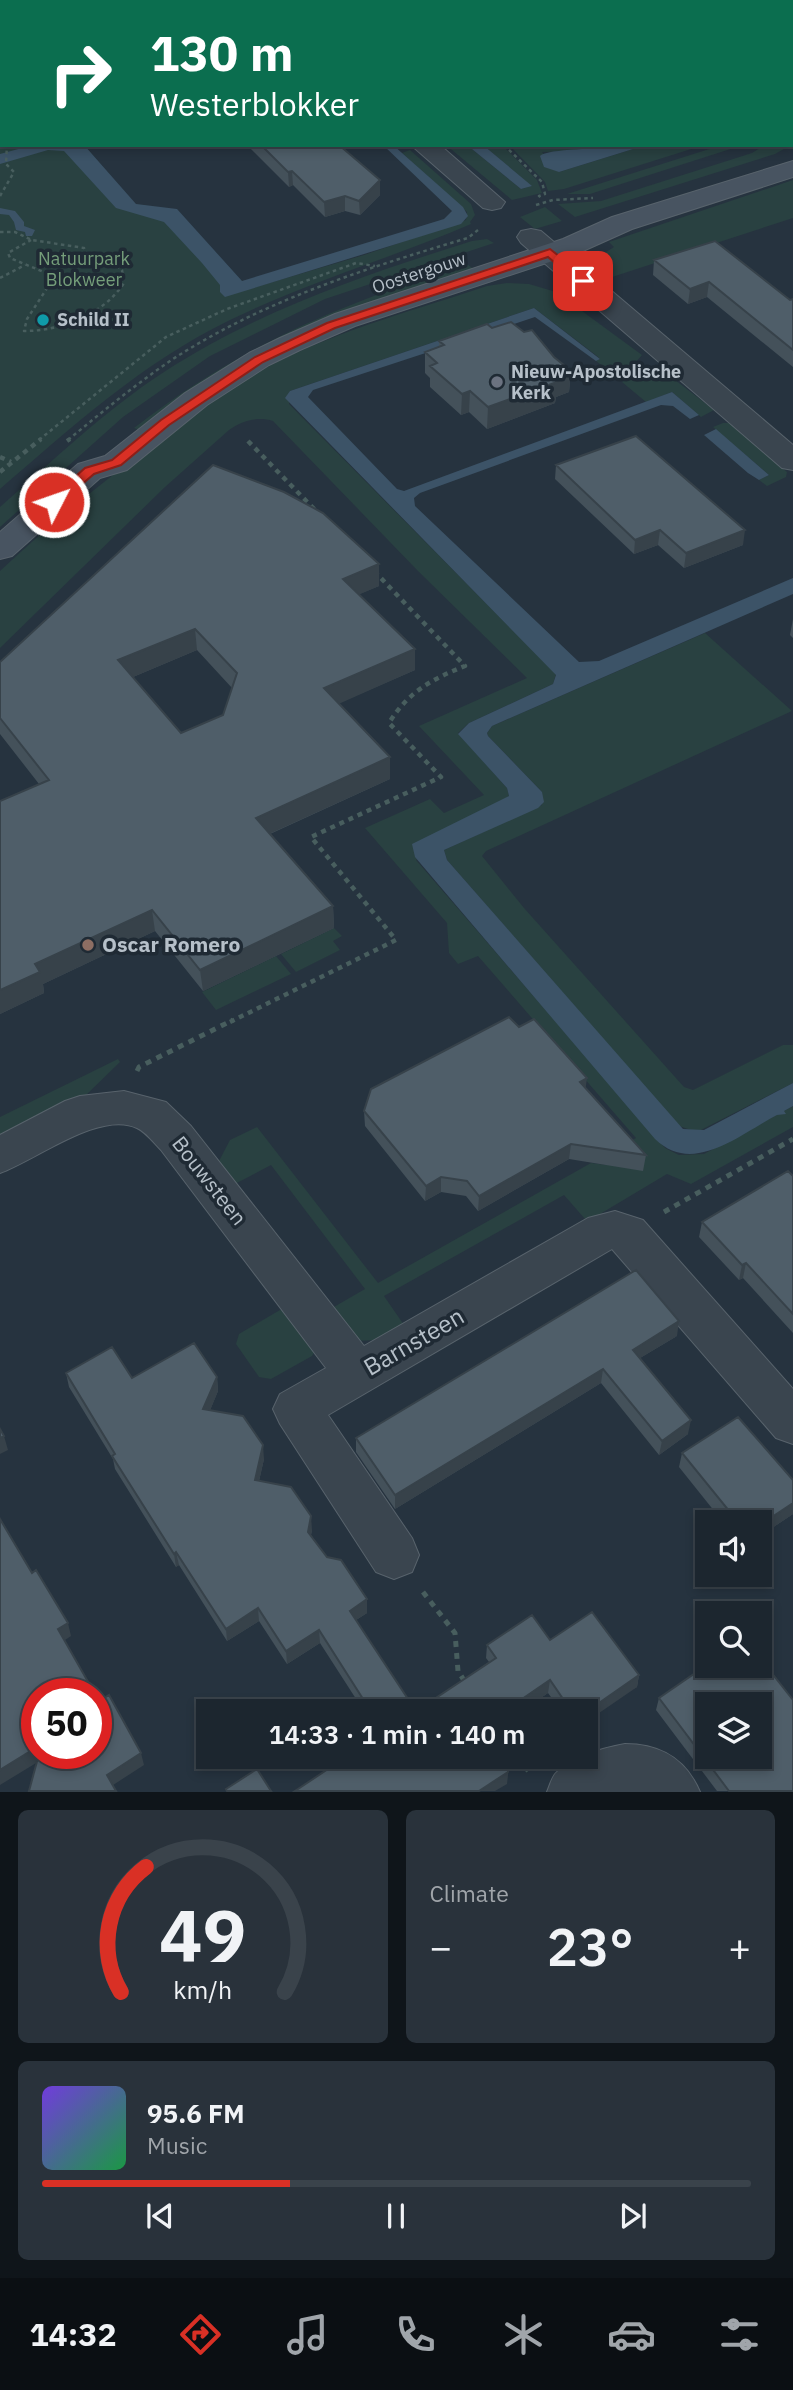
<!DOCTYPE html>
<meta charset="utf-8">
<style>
:root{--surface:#1c262f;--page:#29323b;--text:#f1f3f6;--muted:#a0a5aa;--line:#3a434b;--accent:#d93025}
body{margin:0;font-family:"IBM Plex Sans",sans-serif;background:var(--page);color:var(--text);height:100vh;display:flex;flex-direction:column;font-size:26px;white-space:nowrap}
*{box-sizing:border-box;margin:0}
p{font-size:23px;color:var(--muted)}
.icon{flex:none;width:38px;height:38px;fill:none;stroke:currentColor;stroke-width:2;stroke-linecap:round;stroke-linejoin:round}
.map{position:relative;height:1792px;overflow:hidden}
.sheet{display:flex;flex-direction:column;gap:18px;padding:18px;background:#0f151a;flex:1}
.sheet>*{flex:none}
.hud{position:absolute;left:0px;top:0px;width:794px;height:147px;box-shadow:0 4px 10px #0003,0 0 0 2px var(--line);background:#0b6e4f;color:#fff;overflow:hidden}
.fabs{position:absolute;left:695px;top:1510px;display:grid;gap:14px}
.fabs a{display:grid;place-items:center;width:77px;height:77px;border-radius:0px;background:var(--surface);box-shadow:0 4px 10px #0003,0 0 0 2px var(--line);font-size:35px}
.speed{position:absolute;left:21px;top:1678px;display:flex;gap:14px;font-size:35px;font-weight:700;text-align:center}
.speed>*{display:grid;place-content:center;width:91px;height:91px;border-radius:50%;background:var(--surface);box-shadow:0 4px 10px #0003,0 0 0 2px var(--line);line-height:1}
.speed .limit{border:10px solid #d22;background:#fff;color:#111}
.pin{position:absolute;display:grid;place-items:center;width:60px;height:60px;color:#fff;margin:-30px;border-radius:14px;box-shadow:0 4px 10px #0006}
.me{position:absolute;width:77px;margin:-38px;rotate:49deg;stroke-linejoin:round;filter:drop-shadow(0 0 5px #0008)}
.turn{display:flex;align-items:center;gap:24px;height:147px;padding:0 35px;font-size:32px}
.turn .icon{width:91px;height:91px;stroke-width:2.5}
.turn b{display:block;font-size:49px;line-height:60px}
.big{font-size:52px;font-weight:600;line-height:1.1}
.sheet .card{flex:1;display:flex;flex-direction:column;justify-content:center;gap:10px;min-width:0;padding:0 24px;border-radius:10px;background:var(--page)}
.sheet .dial{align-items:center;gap:0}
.dial svg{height:182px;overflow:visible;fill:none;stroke:var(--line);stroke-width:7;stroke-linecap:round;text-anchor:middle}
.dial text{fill:var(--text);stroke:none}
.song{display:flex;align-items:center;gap:21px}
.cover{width:84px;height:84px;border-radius:10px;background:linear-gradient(135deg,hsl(260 70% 55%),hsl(140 70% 35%))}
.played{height:7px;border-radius:4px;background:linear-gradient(90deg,var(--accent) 35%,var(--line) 35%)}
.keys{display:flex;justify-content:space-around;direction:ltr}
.heat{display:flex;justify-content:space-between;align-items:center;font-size:38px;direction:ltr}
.sheet .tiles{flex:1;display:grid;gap:18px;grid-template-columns:1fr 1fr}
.card:last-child{grid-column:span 2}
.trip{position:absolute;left:196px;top:1699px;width:402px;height:70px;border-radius:0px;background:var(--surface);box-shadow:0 4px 10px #0003,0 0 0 2px var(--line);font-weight:600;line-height:70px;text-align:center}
.tab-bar{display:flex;height:112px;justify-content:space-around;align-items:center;background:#0b0f13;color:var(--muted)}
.tab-bar .icon{width:49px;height:49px}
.tab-bar .active{color:var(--accent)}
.tab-bar b{font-size:32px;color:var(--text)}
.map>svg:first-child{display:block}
.green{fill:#294141}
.water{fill:#3c5367}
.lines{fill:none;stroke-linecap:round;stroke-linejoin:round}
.stream{fill:#3c5367;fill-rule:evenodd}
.minor-casing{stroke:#58636c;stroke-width:2}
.tertiary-casing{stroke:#58636c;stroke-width:2}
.secondary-casing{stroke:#58636c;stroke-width:2}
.path-far2{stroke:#485e5e;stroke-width:2.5;stroke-dasharray:3.5 3.5;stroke-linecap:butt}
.path-far1{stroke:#485e5e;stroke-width:4.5;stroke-dasharray:5 5;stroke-linecap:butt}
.path{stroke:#485e5e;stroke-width:5;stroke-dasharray:6 6;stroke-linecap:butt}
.minor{fill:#3a454f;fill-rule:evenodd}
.tertiary{fill:#3a454f;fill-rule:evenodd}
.secondary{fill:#485461;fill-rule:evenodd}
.wall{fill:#44515a;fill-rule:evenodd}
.shaded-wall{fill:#37424a}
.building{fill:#4f5e69;stroke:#37424a;stroke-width:2;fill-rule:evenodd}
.route{fill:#d93025;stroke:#8d1f18;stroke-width:2}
.culture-dot{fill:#0f9aa8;stroke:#1f2a34;stroke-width:2.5}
.worship-dot{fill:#6b7280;stroke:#1f2a34;stroke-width:2.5}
.education-dot{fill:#8d6e63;stroke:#1f2a34;stroke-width:2.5}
.labels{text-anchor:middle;stroke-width:7;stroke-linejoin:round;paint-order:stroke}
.far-park-label{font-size:18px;fill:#759e7a;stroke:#1f2a34}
.far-street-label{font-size:18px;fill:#b6c0c9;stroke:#1f2a34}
.far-poi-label{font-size:18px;font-weight:bold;fill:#b6c0c9;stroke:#1f2a34;text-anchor:start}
.poi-label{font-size:21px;font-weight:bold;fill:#b6c0c9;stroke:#1f2a34;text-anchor:start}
.street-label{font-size:21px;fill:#b6c0c9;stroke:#1f2a34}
.near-street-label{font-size:24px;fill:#b6c0c9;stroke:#1f2a34}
</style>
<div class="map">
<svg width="793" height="1792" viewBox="0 0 793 1792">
<rect width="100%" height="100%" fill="#26333f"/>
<path class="green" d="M346 0H622L624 2H344Z
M0 21 2 145H84L135 204 177 210 249 289 364 255 466 220 467 212 402 153 410 150 471 204 475 215 470 222 471 224C392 258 308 282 230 320 143 362 72 427 0 489Z
M446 145H467L521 189 531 186 483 145H502L537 180 542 193 512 200Z
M509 145H619L587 151 542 152 559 172 646 145H704L564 189 548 191 545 182Z
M722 145H743L590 194H567Z
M765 145H791L775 154 575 217 558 204 601 201 752 153Z
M793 180V218L606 279 600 264 606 252 614 247 609 242Z
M545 207 562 221 535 229 520 217Z
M487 239 494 243 325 299 210 356 123 417 0 527V507C53 461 105 410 164 372 260 310 364 275 472 241Z
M467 264 476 271 363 308 142 431 134 428C239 346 341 304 467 264Z
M507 283 529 284 556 292 642 355 634 364 611 372 596 361 600 359 597 356 534 308 290 391 289 404 556 674 553 684 469 723 458 733 507 788 509 796 416 860 665 1148 679 1155 704 1154 793 1106V1127L691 1184 667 1174 590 1220 585 1219 564 1195 384 1296 404 1325 379 1340 355 1341 327 1311 365 1289 271 1165 235 1184 219 1161 230 1140 257 1127 378 1283 591 1163 606 1165 622 1146 636 1138 478 956 458 964 449 953 447 923 365 828 430 799 444 813 484 795 419 726 527 678 418 571 273 421C257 416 242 421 229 430L165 487 0 648V571C46 528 94 489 144 451 188 418 231 385 281 360 347 328 418 309 487 286Z
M645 373H666L714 410 701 417 672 392 646 402 622 382Z
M723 423H730L787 472 786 477 767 486 759 480 769 475 713 427Z
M705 633 792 711 486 851 482 856 524 908 684 1087 693 1090 783 1045H793V1083L697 1132 679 1126 447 860 444 850 542 805V792L488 736 487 733 492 726Z
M334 928 342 936 333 941 340 950 296 972 281 954Z
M276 956 291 974 216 1010 202 992Z
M118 1059 120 1062 83 1098 0 1139V1117Z
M280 1310H284L315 1351 312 1356 271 1379 259 1377 236 1344 239 1334Z"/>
<path class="water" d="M33 145H84L136 204 177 209 242 281 444 219 452 211 383 145H393L463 207 468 216 461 224 225 297 220 292V285L202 263 164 222 116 208 64 151 48 150 0 164V154Z
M467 145H483L532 186 521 189Z
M619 145H646L559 172 544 167 540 156C548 148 602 150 619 145Z
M534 308 600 359 596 361 535 317 313 390 308 397 397 489 404 491 672 392 699 415 690 419 673 406 661 405 420 493 414 498 415 506 579 662 599 661 793 578V594L492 726 487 733 488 736 542 792 544 802 538 808 444 850 447 860 683 1129 704 1130 793 1083V1106L784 1111 786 1114 777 1115C739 1135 693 1176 655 1139L415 857 412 844 509 796 507 788 458 734 469 723 553 684 556 675 285 398 290 391Z
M716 429 769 475 759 480 748 473 704 435Z"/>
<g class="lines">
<path class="stream" d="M0 208 15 211 24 222V226L35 230 32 236H26L25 232 16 230 14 222 9 215 0 214Z"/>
<defs>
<path id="minor" d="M241 0H265L266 2H243Z
M411 145H440L505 202 501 208 492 210 483 208Z
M531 229 541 231 793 445V470L782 468 521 243 517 237 521 231Z
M124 1091 166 1102 191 1126 364 1346 588 1218 615 1211 643 1220 793 1389V1444L776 1438 612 1249 328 1415 412 1538 419 1555 412 1572 394 1579 376 1572 280 1424 273 1409 280 1394 326 1368 161 1150C154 1143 146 1132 137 1128 100 1110 36 1160 0 1173V1135L65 1101 80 1096Z
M625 1744C661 1744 686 1759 700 1792H547C550 1785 552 1776 557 1772 574 1756 603 1748 625 1744Z"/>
<path id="tertiary" d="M704 0H728L729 2H706Z
M744 0H768V2H745Z"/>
<path id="secondary" d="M793 161V177L632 229 583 251 355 326 300 350 269 365 207 405 127 470 100 478 12 556 0 559V532L78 464 105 456 185 393 249 353 280 338 335 314 563 239 612 217Z"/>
</defs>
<use href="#minor" class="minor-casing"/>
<use href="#tertiary" class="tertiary-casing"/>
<use href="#secondary" class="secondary-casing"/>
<path class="path-far2" d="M626 0 628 2
M321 2 324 0
M0 122 2 120
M504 145 542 182 545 194 539 196 542 198
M0 196 14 172 6 164 7 145
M536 205 553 200 593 198
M0 232H15L32 240 84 248 86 253 107 257 122 270 124 283C103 315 61 331 24 331L27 319 53 279 51 275 10 258 8 253 31 240
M0 278 25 265
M39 440 166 337 227 309 356 263 375 266
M68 440C102 412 136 384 173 359 263 301 366 268 468 238L478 230"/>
<path class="path-far1" d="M67 441 70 439
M248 441 315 510
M0 457 11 462
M0 472 41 439
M230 1022 396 940 311 837 441 777 389 723C408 692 432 679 465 666L377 574"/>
<path class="path" d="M137 1071 139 1067 233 1020
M664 1212 793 1139
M423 1592 455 1633 458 1671 465 1682
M517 1757 530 1773"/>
<use href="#minor" class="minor"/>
<use href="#tertiary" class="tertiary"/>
<use href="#secondary" class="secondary"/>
</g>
<path class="wall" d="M107 0H167L160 2H109Z
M247 145H339L380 180V195L360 215 345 211 325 217 293 185 289 187Z
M654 260 790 300 793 299V367L707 297 688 304 653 275Z
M492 328 554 357 571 371 569 392 556 397 555 403 487 429 469 412 461 415 430 387V378L425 373V352L439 347V341Z
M556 465 743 545 684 568 658 545 634 554 555 479Z
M379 564V586L359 594 415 649V670L339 703 390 757V779L270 834 333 906 334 928 203 991 155 931 43 984 44 993 0 1014V801L39 784 0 734V662ZM197 650 232 688 223 715 181 733 133 677Z
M793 619V638L790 635Z
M519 1027 586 1088 646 1155 643 1171 569 1159 478 1211 466 1196 441 1192 425 1201 365 1126 364 1111Z
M793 1176V1333L743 1278 739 1280 699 1237 702 1222Z
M677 1336 640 1358 688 1434 659 1455 601 1383 395 1509 356 1452V1438Z
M66 1373 132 1378 217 1377 218 1391 210 1410 264 1459 259 1481 312 1530 311 1535 367 1613 356 1620 416 1711 489 1662 486 1658 487 1645 550 1640 639 1675 637 1687 586 1712H562L548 1693 520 1712H344L358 1702 320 1643 287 1664 259 1621 227 1641 179 1565 176 1567 115 1469 113 1459 69 1387Z
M682 1453 793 1480V1514L760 1536V1522H723L679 1467Z
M659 1698 793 1791H717L656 1710Z"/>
<path class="shaded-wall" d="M8 0H37L30 2H8Z
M112 0H127V2H112Z
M133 0H167L160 2H134Z
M292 171 293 185 289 187 288 172Z
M380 180V195L360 215 359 201Z
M345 196V211L325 217 324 202Z
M709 282 707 297 688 304 690 289Z
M571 371 569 392 556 397 555 403 487 429 488 407 552 378Z
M470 391 469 412 461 415 462 394Z
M660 530 658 545 634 554 635 540Z
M745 530 743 545 684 568 686 553Z
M379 564V586L344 601 343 579Z
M195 629 197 650 121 682 118 660Z
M415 649V670L325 710 324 688Z
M390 757V779L258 839 256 818Z
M333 906 334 928 203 991 200 970Z
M152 910 155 931 43 984 44 993 0 1014V990L35 964Z
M587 1078 585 1093 580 1082Z
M571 1144 569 1159 478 1211 479 1196Z
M441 1177V1192L425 1201 426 1186Z
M746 1263 743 1278 739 1280 742 1265Z
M679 1321 677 1336 630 1364 633 1350Z
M603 1369 601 1383 395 1509V1495Z
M217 1377 218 1391 205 1423 203 1409Z
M691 1420 688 1434 659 1455 662 1441Z
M4 1436 8 1450 0 1454V1438Z
M263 1445 264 1459 256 1494 255 1480Z
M793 1503V1514L760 1536V1525Z
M311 1516 312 1530 309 1545 308 1532Z
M176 1552 179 1565 176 1567 174 1554Z
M367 1599V1613L350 1624V1611Z
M258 1608 259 1621 227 1641 226 1629Z
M68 1623 71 1636 62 1642 58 1629Z
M319 1630 320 1643 287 1664 286 1651Z
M639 1675 637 1687 586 1722V1712Z
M550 1680 548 1693 520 1712H503Z
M37 1747V1754H45L46 1757 0 1785V1770Z
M141 1753 144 1765 110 1787 107 1775Z
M510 1758 507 1784 495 1791H479Z"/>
<path class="building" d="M261 145H339L380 180 359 201 345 196 324 202 292 171 288 172Z
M715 241 790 300 793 299V350L709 282 690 289 654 260Z
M511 322 524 332 532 330 554 357 571 371 552 378 557 382 488 407 470 391 462 394 430 366 437 363 425 352 444 345 439 341 487 324 492 328Z
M636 436 745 530 686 553 660 530 635 540 556 465Z
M213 465 284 492 323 513 379 564 343 579 415 649 324 688 390 757 256 818 333 906 200 970 152 910 35 964 40 972 0 990V801L49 780 0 718V662ZM195 629 237 673 223 715 181 733 118 660Z
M509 1017 519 1027 534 1019 587 1078 580 1082 646 1155 571 1144 479 1196 467 1181 441 1177 426 1186 364 1111 371 1089Z
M788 1171 793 1176V1314L746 1263 742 1265 702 1222Z
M636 1270 679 1321 633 1350 691 1420 662 1441 603 1369 395 1495 356 1438Z
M194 1343 217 1377 203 1409 243 1416 263 1445 255 1480 291 1487 311 1516 308 1532 327 1557 341 1560 367 1599 350 1611 416 1711 496 1658 487 1645 532 1615 550 1640 592 1612 639 1675 586 1712H572L550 1680 503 1712H344L363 1699 319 1630 286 1651 258 1608 226 1629 176 1552 174 1554 112 1456 115 1454 66 1373 112 1347 132 1378Z
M738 1417 793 1480V1503L760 1525V1522H738L682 1453Z
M0 1429 4 1436 0 1438Z
M0 1519 32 1573 36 1570 68 1623 58 1629 95 1694H37V1747L0 1770Z
M760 1658 793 1700V1791H729L659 1698 707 1665V1666H760ZM707 1704H760V1757H707Z
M96 1695 99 1701 109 1695 141 1753 107 1775 116 1791H29L39 1754H96Z
M346 1757H509L510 1758 508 1772 479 1791H295Z
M257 1769 271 1791H227L226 1789Z"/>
<path class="route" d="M550 249 588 279V284H579L548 257 335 328 263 362 169 425 121 465 94 474 58 505H49L47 502 85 468 112 460 161 420 255 357 327 323Z"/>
<circle class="culture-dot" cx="43" cy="320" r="7"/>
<circle class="worship-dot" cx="497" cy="382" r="7"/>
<circle class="education-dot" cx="88" cy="945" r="7"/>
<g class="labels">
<g class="far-park-label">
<text x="84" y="265">Natuurpark<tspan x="84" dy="21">Blokweer</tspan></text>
</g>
<g class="far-street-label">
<text transform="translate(419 273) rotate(-18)" y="6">Oostergouw</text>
</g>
<g class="far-poi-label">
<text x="57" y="326">Schild II</text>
<text x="511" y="378">Nieuw-Apostolische<tspan x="511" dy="21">Kerk</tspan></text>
</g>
<g class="poi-label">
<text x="102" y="952">Oscar Romero</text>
</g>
<g class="street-label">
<text transform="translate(209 1181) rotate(52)" y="7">Bouwsteen</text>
</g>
<g class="near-street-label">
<text transform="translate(414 1342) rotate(-30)" y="8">Barnsteen</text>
</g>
</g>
</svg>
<div class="fabs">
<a><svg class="icon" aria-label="sound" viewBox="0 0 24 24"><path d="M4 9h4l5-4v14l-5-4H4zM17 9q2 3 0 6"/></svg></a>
<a><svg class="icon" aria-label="search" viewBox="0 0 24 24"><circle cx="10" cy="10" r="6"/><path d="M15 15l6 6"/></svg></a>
<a><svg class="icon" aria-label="layers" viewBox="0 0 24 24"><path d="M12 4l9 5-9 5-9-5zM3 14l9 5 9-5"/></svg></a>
</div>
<div class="speed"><div class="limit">50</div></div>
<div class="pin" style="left:583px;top:281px;background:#d93025"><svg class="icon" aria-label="arrive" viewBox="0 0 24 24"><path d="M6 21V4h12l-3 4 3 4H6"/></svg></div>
<svg class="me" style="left:54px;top:502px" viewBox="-20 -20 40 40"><circle r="17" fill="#d93025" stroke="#fff" stroke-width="3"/><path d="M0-11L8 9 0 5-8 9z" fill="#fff"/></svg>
<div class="trip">14:33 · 1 min · 140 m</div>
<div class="hud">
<div class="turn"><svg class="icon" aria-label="right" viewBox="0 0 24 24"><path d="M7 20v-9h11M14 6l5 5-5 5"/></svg><div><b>130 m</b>Westerblokker</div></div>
</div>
</div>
<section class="sheet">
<div class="tiles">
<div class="card dial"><svg viewBox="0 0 100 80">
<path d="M14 69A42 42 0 1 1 86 69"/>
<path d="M14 69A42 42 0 0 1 25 14" stroke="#d93025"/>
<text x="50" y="56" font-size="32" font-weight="700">49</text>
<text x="50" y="72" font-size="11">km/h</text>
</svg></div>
<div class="card"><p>Climate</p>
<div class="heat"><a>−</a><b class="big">23°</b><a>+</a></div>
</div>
<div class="card">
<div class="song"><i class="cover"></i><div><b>95.6 FM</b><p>Music</p></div></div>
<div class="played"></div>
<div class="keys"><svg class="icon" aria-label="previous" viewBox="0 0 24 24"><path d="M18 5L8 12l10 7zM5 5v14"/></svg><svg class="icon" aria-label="pause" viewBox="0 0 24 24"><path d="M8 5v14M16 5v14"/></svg><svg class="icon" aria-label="next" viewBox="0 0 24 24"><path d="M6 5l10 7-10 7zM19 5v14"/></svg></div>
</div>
</div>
</section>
<nav class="tab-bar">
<b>14:32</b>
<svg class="icon active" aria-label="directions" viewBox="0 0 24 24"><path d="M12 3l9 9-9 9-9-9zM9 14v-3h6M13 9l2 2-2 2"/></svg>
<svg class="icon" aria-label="music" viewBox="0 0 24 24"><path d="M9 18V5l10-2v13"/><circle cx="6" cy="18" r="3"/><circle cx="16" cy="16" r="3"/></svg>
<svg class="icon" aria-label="phone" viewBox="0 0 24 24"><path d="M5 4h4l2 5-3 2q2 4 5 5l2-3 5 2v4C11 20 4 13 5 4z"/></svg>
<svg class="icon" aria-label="climate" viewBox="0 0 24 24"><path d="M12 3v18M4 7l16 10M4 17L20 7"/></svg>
<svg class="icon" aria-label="car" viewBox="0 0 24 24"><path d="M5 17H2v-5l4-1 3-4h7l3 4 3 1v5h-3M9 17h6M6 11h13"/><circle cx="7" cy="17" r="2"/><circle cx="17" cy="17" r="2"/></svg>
<svg class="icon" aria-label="filters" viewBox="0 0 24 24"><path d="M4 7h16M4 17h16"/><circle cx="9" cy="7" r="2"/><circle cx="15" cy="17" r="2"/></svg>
</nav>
